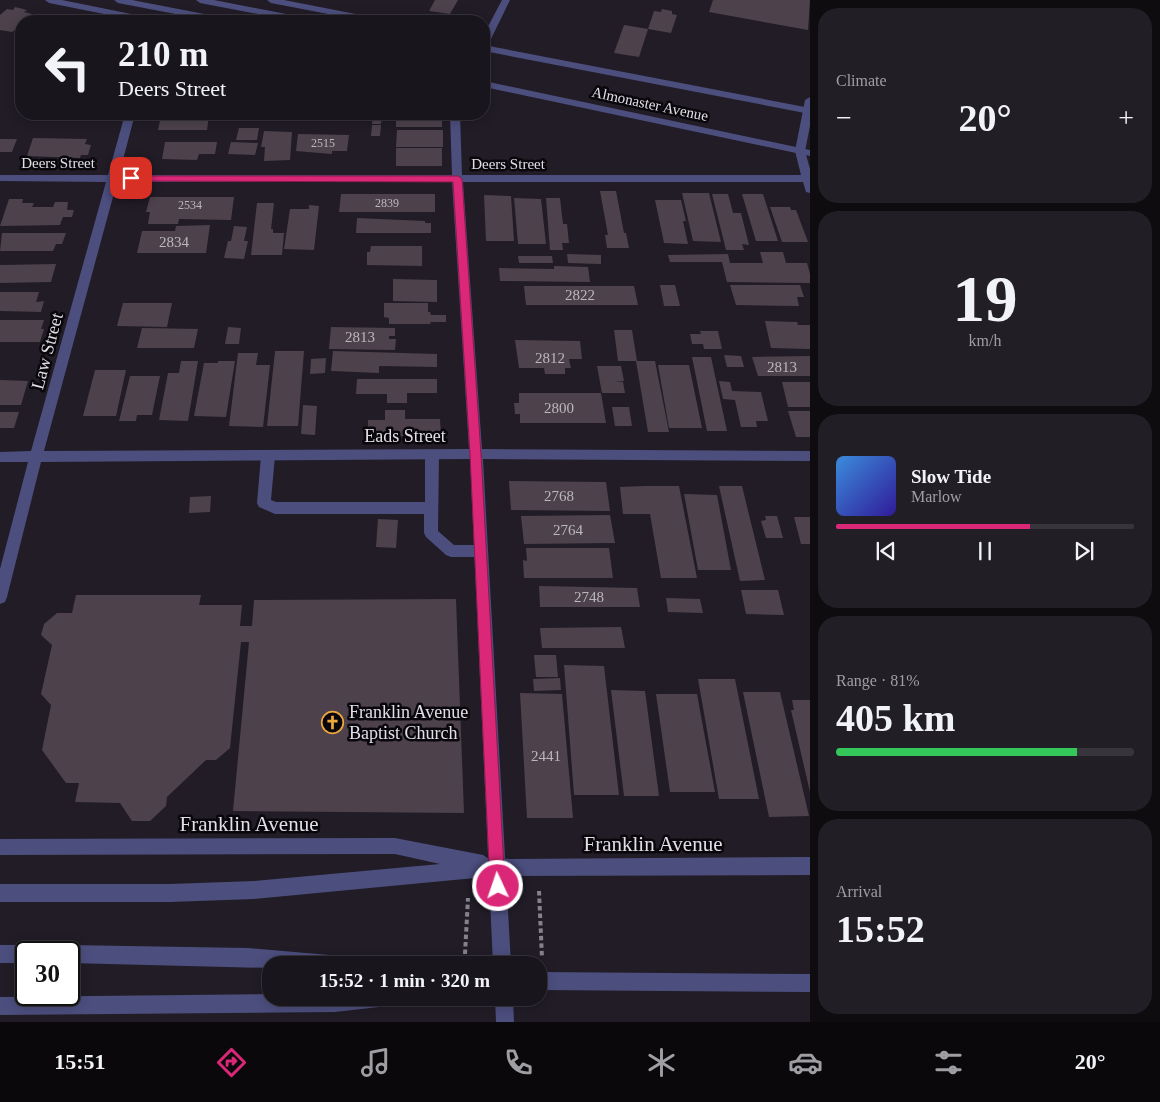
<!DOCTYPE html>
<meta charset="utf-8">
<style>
:root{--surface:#19151c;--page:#221e25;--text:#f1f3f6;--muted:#9f9fa3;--line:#37343b;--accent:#db2777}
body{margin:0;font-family:"Times New Roman",serif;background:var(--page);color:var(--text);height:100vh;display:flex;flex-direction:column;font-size:19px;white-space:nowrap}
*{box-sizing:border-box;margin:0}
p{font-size:16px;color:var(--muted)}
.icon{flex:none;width:28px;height:28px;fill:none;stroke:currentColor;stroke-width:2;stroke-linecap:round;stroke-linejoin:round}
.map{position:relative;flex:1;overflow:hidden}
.drawer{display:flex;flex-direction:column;gap:8px;padding:8px;background:#0e0c0f;width:350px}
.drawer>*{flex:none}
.hud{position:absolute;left:15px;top:15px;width:475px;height:105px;border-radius:20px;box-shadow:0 2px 12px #0003,0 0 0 1px var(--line);background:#19151c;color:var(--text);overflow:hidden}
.speed{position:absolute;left:15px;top:941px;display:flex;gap:10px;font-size:25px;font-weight:700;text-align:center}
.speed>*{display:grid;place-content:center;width:65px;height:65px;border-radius:50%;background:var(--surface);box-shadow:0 2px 12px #0003,0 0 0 1px var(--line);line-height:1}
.speed .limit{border:2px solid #111;border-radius:8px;background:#fff;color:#111}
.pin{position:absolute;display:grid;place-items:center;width:42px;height:42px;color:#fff;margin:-21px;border-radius:10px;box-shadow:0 2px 8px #0006}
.me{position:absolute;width:55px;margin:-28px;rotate:357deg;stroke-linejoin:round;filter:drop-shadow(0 0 4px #0008)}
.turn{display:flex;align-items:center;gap:18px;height:105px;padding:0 20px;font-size:22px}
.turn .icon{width:65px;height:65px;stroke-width:2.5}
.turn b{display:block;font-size:35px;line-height:42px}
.big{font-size:38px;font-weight:700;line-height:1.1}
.drawer .tile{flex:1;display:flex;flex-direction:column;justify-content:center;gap:8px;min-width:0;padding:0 18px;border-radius:20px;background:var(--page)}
.drawer .dial{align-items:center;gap:0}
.dial b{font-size:65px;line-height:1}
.song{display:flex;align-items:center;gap:15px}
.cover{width:60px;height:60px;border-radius:8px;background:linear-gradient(135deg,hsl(210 70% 55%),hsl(250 70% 35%))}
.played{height:5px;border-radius:2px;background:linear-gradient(90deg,var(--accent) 65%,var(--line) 65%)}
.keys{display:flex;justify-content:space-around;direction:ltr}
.heat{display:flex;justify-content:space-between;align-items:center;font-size:28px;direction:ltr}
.charge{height:8px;border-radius:4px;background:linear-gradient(90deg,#34c759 81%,var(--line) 0)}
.trip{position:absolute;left:262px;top:956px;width:285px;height:50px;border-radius:20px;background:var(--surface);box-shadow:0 2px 12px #0003,0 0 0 1px var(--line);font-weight:700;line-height:50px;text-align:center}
.dock{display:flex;height:80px;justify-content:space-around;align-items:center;background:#0a080b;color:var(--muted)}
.dock .icon{width:35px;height:35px}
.dock .current{color:var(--accent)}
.dock b{font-size:22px;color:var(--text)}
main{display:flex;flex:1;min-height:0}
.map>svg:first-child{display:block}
.building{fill:#4d424b}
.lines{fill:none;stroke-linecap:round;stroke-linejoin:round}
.path{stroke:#86828b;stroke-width:4;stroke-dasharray:4.5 3;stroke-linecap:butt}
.service{fill:#4c4e7e;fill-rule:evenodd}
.minor{fill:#4c4e7e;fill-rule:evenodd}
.tertiary{fill:#4c4e7e;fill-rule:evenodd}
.route{fill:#db2777;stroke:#8e194d}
.labels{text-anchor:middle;stroke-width:5;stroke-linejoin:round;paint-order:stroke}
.far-number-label{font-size:12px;fill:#bcb7be}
.far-street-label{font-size:15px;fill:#e1dee5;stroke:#09070b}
.number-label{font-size:15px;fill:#bcb7be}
.street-label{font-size:18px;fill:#e1dee5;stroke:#09070b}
.poi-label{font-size:18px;fill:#e1dee5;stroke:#09070b;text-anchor:start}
.near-street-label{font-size:21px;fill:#e1dee5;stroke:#09070b}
</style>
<main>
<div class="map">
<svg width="810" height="1022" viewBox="0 0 810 1022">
<rect width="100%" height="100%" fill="#211c26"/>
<path class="building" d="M435 0H458L450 14 429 11Z
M713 0H810L808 30 709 12Z
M15 7 27 10 24 12 32 14 25 21H21V25L12 32 0 30V15L7 9 13 10Z
M662 9 672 11V14L677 15 671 33 648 29 654 11 661 12Z
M624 25 648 29 639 57 614 53Z
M265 114H289V118L264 117Z
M355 114H372V118H368V121H354Z
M396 114H442V127H396Z
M209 115 207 130H158L161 116Z
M373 115H382L381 124H372Z
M372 125H381L380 136H371Z
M239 128H259L257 140H236Z
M397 130H443V147H396Z
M264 131 292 132 290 160 264 161 265 147H261Z
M298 134 349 135 347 151H332V154L296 151Z
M33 138 87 139 85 144 91 145 88 155H81L80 158 27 156Z
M0 139H17L12 152H0Z
M165 142H217L215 154H199L197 160 162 159Z
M231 142 258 143 255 155 228 154Z
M396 148H442V166H396Z
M600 191H616L624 233H626L629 248H607L605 235H608Z
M682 193H709L721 242 693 241Z
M341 194H435V212H339Z
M712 194H728L733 213H741L749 245 742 244 744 250H726Z
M742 194H763L778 241H756Z
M484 195 511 196 514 241H486Z
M150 197H234L231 220 179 219 178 224H148L150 212H146Z
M514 198 541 199 546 244H518Z
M546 198H560L563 224H567L569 243H562L563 250H550Z
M9 199H23L22 203H34L32 207H53L55 202H68L67 210H74L72 217H63L60 225 0 226Z
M655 200H681L686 221H683L688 244 664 243Z
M257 203H274L271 229H273V233H284L282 255H251Z
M309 205 319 206 314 250 284 249 290 209H309Z
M770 207H790L791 210H796L808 242H782Z
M357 218 425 221V223H431V233H356Z
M210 225 206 253H137L142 231H175L176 226Z
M234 226 247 227 244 241H248L244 259 224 258 228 241H231Z
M2 233H66L62 244H56L53 251H0Z
M371 246H422V266L367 265V252H370Z
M760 252H783L786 263H807L810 274V283L727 282 722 262H670L668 255 728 254 730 263H763Z
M567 254 601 255V264L568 263Z
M518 256H552L553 263H519Z
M56 264 51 282 0 283V265Z
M554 266 588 267 590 282 500 281 499 268 554 269Z
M393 279 437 280V302L393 301Z
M660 285H675L680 306H664Z
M730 285H800L804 297H797L799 306 736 305Z
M524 286H634L638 305H526Z
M0 292H39L36 302 44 301 41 312 0 311Z
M123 303H172L167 327 117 326Z
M384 303H428V312H430L431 315H446V322H430L431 324H389V318L384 317Z
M0 320H44L41 329H44L40 342H0Z
M765 321 797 322 798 325H810V349L771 348Z
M228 327 241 328 239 344H225Z
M331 327 395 328V336H389V339H396L395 350 329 349Z
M142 328 198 329 194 348H137Z
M614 330H632L637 361H618Z
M700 331H718L722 349H704L703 344H692L690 334H701Z
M515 340 580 341 582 359H569L571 368H565V374H545L544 368H519Z
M275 351H304L298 426H267Z
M333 351 437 354V367L379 366V373L331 371Z
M238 353H258L256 365H270L263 427 229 426Z
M724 355 741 356 744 367H727Z
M810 356V376H758L752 357Z
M692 357H711L727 431H707Z
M326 358 325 373 310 374 311 359Z
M181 361H198L188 421 159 420 168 373H179Z
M218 361H235L226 417 194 416 204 363H218Z
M636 361H655L669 432H648Z
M658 365H689L702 428H669Z
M597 366H621L624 381 614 382H623L625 393H602Z
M95 370H126L116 416H83Z
M130 376H160L152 415H137L136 421H119Z
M357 379H437V393H407V403H387V394H356Z
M0 380 28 381 21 405H0Z
M719 381 730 382 732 391 761 392 768 421H756L757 427H741L735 400 723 399Z
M782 382H810V407H788Z
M519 393H601L606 423H520V414H515L514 403H519Z
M303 405 317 406 315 435 301 434Z
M612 407H629L632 426H615Z
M385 410H405V419H440L441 436H368V420H385Z
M788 411H810V437H796Z
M0 412H19L14 428H0Z
M509 481 606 482 610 511 511 510Z
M645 486H679L697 578H661L650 514H623L620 487Z
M719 486H742L765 580 740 581Z
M684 494 717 495 731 570H698Z
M211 496 210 512 189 513 190 497Z
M610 515 615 543 524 544 521 516Z
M765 516H777L783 538H766L761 521 766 520Z
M794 517H810V544H801Z
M378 519 398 520 396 548 376 547Z
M526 548H609L613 578H524L523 560 527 561Z
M539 586 637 588 640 607H540Z
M741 590H778L784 615 746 614Z
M76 595H201L199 605H242L240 626H252L254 600 456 599 464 813 233 811 249 642H241L230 748 216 760H206L167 797 166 806 150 821H132L120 803 75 802 79 783H66L42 750 51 705 41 694 52 645 41 635 44 624 57 613H72Z
M666 598 700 599 703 613 668 612Z
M621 627 625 648H542L540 628Z
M534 655H556L558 677H536Z
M564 665 604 666 619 795H574Z
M560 678 561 690 534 691 533 679Z
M698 679H735L759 799H719Z
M611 690 645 691 659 796H624Z
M743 692H780L809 816 769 817Z
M520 693 562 694 573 818H527Z
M656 694H697L715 792H670Z
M792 700H810V792L791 710H794Z"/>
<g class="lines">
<path class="path" d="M539 891 542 958
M465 954 468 898"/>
<path class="service" d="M432 450 437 451 439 455 438 531 454 545H480L485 547 487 551 485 555 480 557H451L446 555 426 537 424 533V514H275L259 507 257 503 261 456 263 452 268 451 273 452 275 456 271 500 276 502H425V455L427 451Z"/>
<path class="minor" d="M267 0H284L376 18 381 21H364L271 3Z
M502 0H510L489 43 484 46V34Z
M810 97V126L805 151 810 169V193L806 192 803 182H463L482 449 810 451V461L483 459 511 965H493L470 459 41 462 7 597 5 602 0 604V569L28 462H0V452L31 451 106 182 0 181V175H108L125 114H135L119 175H452L450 114H460L462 175H801L795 151 805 100ZM117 182H452L469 449 44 451Z
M495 998H513L514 1022H496Z"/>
<path class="tertiary" d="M45 0H62L151 18 156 21H139L49 3Z
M114 0H132L225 18 230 21H212L118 3Z
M196 0H214L307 18 312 21H294L200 3Z
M484 45 810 108V114L484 51Z
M484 81 810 150V156L484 87Z
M395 838 483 855 489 859 810 857V875L496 876 254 899 170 902H0V884H170L254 881 440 864 395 854 0 855V839Z
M0 945H26L32 948 34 952H26V963H0Z
M69 945 248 948 341 956 347 959 350 965H271V968L69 963V952H61L63 948Z
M539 972 810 974V992L539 990Z
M271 994V998H388L385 1004 379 1007 335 1012 0 1015V997Z"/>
</g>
<path class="route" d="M128 176H458L462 179 481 454 505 886 503 891 498 893 492 891 490 886 470 454 453 182 131 181H128Z"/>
<defs>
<symbol id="church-ring" viewBox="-11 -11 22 22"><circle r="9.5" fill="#09070b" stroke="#eea73d" stroke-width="1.5"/><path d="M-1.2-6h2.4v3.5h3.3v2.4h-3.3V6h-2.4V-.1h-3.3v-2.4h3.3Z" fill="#eea73d"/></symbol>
</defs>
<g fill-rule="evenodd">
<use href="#church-ring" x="320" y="710" width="25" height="25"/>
</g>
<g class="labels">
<g class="far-number-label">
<text x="323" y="147">2515</text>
<text x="387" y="207">2839</text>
<text x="190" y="209">2534</text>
</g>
<g class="far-street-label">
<text transform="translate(650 104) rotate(12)" y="5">Almonaster Avenue</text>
<text x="58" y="168">Deers Street</text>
<text x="508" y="169">Deers Street</text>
</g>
<g class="number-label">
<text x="174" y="247">2834</text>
<text x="580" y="300">2822</text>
<text x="360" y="342">2813</text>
<text x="550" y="363">2812</text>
<text x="782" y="372">2813</text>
<text x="559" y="413">2800</text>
<text x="559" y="501">2768</text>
<text x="568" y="535">2764</text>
<text x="589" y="602">2748</text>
<text x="546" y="761">2441</text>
</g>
<g class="street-label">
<text transform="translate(47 351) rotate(-75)" y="6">Law Street</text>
<text x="405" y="442">Eads Street</text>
</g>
<g class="poi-label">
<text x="349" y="718">Franklin Avenue<tspan x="349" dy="21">Baptist Church</tspan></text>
</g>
<g class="near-street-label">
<text x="249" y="831">Franklin Avenue</text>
<text x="653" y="851">Franklin Avenue</text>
</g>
</g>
</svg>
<div class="speed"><div class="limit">30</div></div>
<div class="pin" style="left:131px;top:178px;background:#d93025"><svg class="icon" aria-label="arrive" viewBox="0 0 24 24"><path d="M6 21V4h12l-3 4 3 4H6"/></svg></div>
<svg class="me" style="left:498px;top:886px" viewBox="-20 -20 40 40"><circle r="17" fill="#db2777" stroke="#fff" stroke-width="3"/><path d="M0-11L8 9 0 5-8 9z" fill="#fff"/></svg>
<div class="trip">15:52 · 1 min · 320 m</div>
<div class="hud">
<div class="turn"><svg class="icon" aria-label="left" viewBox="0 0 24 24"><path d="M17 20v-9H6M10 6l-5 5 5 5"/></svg><div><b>210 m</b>Deers Street</div></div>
</div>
</div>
<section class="drawer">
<div class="tile"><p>Climate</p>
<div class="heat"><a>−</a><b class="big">20°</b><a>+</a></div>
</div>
<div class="tile dial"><b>19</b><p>km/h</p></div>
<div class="tile">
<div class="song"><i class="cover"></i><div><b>Slow Tide</b><p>Marlow</p></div></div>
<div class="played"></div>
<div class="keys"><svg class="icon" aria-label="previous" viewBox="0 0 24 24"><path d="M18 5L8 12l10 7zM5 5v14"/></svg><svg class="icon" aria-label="pause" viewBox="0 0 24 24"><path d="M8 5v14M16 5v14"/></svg><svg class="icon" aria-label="next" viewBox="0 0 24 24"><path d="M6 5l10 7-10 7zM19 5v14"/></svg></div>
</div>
<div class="tile"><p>Range · 81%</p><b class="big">405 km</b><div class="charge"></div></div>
<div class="tile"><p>Arrival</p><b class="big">15:52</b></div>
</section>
</main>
<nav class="dock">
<b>15:51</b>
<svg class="icon current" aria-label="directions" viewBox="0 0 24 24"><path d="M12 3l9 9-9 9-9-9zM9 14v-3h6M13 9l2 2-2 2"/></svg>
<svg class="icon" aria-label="music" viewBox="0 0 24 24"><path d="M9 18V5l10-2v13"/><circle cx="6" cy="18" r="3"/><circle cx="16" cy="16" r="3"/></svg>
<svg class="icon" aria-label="phone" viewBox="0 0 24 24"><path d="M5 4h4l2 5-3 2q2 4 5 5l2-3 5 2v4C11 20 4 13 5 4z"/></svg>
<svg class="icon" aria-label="climate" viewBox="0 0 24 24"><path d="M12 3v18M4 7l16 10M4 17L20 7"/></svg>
<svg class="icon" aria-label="car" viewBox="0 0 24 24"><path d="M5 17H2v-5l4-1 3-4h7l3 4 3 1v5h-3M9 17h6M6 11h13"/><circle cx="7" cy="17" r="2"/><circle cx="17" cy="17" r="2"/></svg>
<svg class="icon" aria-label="filters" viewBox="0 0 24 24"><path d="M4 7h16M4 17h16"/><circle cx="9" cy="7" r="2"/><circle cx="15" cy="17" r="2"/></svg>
<b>20°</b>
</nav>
